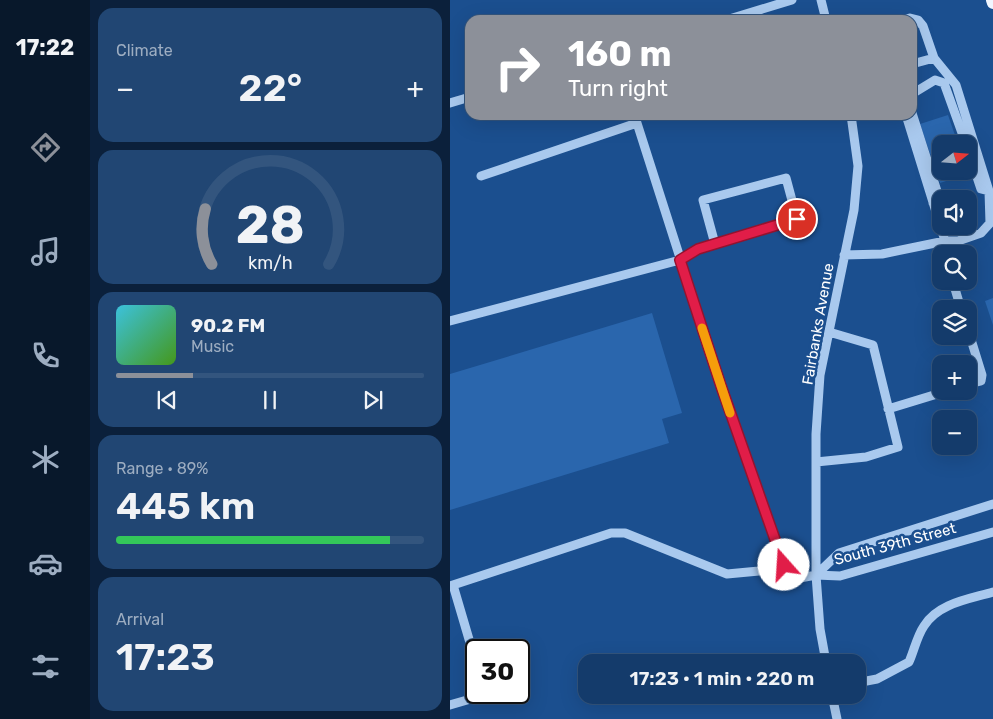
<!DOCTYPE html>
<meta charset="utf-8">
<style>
:root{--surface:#143b6b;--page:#214673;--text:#f1f3f6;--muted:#9dadc1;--line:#33557e;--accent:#8c9099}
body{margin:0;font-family:Rubik,sans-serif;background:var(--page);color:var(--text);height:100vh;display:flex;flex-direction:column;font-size:19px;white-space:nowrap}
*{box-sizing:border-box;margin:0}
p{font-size:16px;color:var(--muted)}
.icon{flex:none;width:28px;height:28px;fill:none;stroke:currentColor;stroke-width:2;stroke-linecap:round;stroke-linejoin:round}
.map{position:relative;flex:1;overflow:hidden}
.details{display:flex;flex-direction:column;gap:8px;padding:8px;background:#0b203b;width:360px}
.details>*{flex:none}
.banner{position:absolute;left:15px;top:15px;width:452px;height:105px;border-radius:15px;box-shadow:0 5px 20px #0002,0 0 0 1px var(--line);background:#8c9099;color:#fff;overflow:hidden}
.needle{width:32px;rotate:73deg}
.buttons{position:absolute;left:482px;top:135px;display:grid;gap:10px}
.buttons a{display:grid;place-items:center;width:45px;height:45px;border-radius:10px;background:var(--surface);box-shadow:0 5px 20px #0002,0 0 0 1px var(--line);font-size:25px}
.speed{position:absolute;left:15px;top:639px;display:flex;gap:10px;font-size:25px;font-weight:700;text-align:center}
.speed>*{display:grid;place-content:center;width:65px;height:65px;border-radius:50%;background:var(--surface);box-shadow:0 5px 20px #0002,0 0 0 1px var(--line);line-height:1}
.speed .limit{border:2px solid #111;border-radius:8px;background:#fff;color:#111}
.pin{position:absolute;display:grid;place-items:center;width:42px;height:42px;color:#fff;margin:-21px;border:2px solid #fff;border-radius:50%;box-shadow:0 1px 5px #0007}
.me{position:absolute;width:55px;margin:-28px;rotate:341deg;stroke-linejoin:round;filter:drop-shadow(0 0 4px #0008)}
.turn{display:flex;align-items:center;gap:18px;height:105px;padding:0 20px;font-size:22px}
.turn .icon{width:65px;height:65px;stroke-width:2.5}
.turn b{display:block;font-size:35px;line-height:42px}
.big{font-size:38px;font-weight:600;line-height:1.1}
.details .widget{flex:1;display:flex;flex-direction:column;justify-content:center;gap:8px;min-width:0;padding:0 18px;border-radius:15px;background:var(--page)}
.details .dial{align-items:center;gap:0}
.dial svg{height:130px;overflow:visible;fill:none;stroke:var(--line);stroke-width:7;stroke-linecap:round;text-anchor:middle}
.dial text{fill:var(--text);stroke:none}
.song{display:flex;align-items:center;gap:15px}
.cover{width:60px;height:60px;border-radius:8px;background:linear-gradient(135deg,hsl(190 70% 55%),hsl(100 70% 35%))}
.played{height:5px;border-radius:2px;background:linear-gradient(90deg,var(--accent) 25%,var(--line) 25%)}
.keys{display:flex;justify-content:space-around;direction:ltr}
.heat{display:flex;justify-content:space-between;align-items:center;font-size:28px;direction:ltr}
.charge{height:8px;border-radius:4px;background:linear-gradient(90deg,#34c759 89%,var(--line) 0)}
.trip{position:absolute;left:128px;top:654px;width:288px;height:50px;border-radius:15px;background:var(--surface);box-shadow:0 5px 20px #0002,0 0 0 1px var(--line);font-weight:600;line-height:50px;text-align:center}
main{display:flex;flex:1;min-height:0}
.dock{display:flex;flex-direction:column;width:90px;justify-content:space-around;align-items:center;background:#08182b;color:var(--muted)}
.dock .icon{width:35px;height:35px}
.dock .active{color:var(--accent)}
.dock b{font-size:22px;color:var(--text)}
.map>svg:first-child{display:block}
.building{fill:#2a66ad}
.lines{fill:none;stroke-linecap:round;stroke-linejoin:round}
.minor{stroke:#a9c9ee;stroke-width:9}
.major{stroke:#f0f6ff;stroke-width:12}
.route-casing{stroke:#92132f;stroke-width:12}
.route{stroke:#e11d48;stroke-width:9}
.slow{stroke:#f59e0b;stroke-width:9}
.labels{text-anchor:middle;stroke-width:5;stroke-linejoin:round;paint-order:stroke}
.street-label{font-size:15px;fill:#fff;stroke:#1b4f8f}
</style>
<main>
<nav class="dock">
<b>17:22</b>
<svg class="icon active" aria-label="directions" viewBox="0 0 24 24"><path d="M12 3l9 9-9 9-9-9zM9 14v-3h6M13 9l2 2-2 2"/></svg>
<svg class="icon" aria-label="music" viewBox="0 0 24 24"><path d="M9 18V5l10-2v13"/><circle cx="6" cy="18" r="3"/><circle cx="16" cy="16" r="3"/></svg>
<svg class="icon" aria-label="phone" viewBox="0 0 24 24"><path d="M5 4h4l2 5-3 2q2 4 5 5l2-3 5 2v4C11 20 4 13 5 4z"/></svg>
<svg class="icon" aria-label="climate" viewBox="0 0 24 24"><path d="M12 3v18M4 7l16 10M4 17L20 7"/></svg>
<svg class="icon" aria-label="car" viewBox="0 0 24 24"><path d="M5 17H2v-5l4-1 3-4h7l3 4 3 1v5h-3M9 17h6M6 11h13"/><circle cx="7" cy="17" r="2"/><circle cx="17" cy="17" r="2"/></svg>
<svg class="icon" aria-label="filters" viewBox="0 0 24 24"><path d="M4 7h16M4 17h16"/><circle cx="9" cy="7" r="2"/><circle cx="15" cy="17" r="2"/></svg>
</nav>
<section class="details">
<div class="widget"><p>Climate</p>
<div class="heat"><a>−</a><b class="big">22°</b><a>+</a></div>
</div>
<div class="widget dial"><svg viewBox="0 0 100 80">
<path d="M14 69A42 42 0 1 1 86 69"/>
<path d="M14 69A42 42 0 0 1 10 35" stroke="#8c9099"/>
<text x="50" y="56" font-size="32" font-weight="700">28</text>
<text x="50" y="72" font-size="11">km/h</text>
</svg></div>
<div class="widget">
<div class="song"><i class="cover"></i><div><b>90.2 FM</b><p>Music</p></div></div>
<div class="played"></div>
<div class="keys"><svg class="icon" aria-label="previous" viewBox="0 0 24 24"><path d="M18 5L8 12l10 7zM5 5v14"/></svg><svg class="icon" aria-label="pause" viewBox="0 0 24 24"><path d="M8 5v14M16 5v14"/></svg><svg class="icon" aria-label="next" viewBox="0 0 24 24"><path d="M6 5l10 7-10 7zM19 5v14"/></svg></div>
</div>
<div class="widget"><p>Range · 89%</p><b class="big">445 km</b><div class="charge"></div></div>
<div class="widget"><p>Arrival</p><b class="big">17:23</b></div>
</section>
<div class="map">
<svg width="543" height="719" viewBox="0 0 543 719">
<rect width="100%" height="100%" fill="#1b4f8f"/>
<path class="building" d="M498 115 508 144H491V171H517L518 174 490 183 470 124Z
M543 298V325L535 301Z
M202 313 232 413 212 419 219 443 0 510V374Z"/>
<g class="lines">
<path class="minor" d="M371 0 376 20
M276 20 342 0
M462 64 484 58
M462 94 485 80 494 83 516 144
M0 103 20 97
M462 113 487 191V200L483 203
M456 115 495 241
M519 153 531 189 539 191
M31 176 187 123 271 386 339 580 366 575 390 576 543 532
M394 255 432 254 495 241H508L531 233 540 223 539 191 506 85 484 58 473 26 468 20 460 18 454 20
M503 282 511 309
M0 321 230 260 248 249 347 219 336 178 253 200 265 244
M519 333 532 375 531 381 519 384
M438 409 497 391
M366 462 416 457 448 447 423 345 379 332
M366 575 389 553 543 504
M3 585 26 663
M0 586 161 533H175L277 574 309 571 334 565
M376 662 370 629 366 575V434L370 375 404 210 408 166 401 115
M406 683 427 679 459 662C464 651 467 636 474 626 488 603 520 599 543 592
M382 695 387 719
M0 705 24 698 30 692"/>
<path class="major" d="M542 0 543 3"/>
</g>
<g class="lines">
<defs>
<path id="route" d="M334 565 271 386 230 260 248 249 347 219"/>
</defs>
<use href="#route" class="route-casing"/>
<use href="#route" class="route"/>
<path class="slow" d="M252 328 280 413"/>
</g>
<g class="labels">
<g class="street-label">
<text transform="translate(368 324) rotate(-80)" y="5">Fairbanks Avenue</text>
<text transform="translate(445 544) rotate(-15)" y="5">South 39th Street</text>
</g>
</g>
</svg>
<div class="buttons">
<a><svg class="needle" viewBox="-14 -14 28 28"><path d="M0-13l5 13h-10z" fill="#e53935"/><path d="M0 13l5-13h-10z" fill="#9dadc1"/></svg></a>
<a><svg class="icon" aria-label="sound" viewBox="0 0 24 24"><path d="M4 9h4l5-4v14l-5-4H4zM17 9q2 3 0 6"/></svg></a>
<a><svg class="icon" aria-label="search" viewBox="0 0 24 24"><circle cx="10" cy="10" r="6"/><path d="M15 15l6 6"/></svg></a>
<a><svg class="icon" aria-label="layers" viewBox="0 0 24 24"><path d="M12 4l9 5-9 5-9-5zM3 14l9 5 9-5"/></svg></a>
<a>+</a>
<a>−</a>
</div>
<div class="speed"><div class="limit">30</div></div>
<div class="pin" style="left:347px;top:219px;background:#d93025"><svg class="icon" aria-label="arrive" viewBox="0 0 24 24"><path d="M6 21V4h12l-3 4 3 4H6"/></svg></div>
<svg class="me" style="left:334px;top:565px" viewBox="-20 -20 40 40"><circle r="19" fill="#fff"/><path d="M0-13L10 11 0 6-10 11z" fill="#e11d48"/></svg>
<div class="trip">17:23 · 1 min · 220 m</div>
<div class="banner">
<div class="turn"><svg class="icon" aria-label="right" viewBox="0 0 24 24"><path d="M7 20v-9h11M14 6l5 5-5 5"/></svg><div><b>160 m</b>Turn right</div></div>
</div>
</div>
</main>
